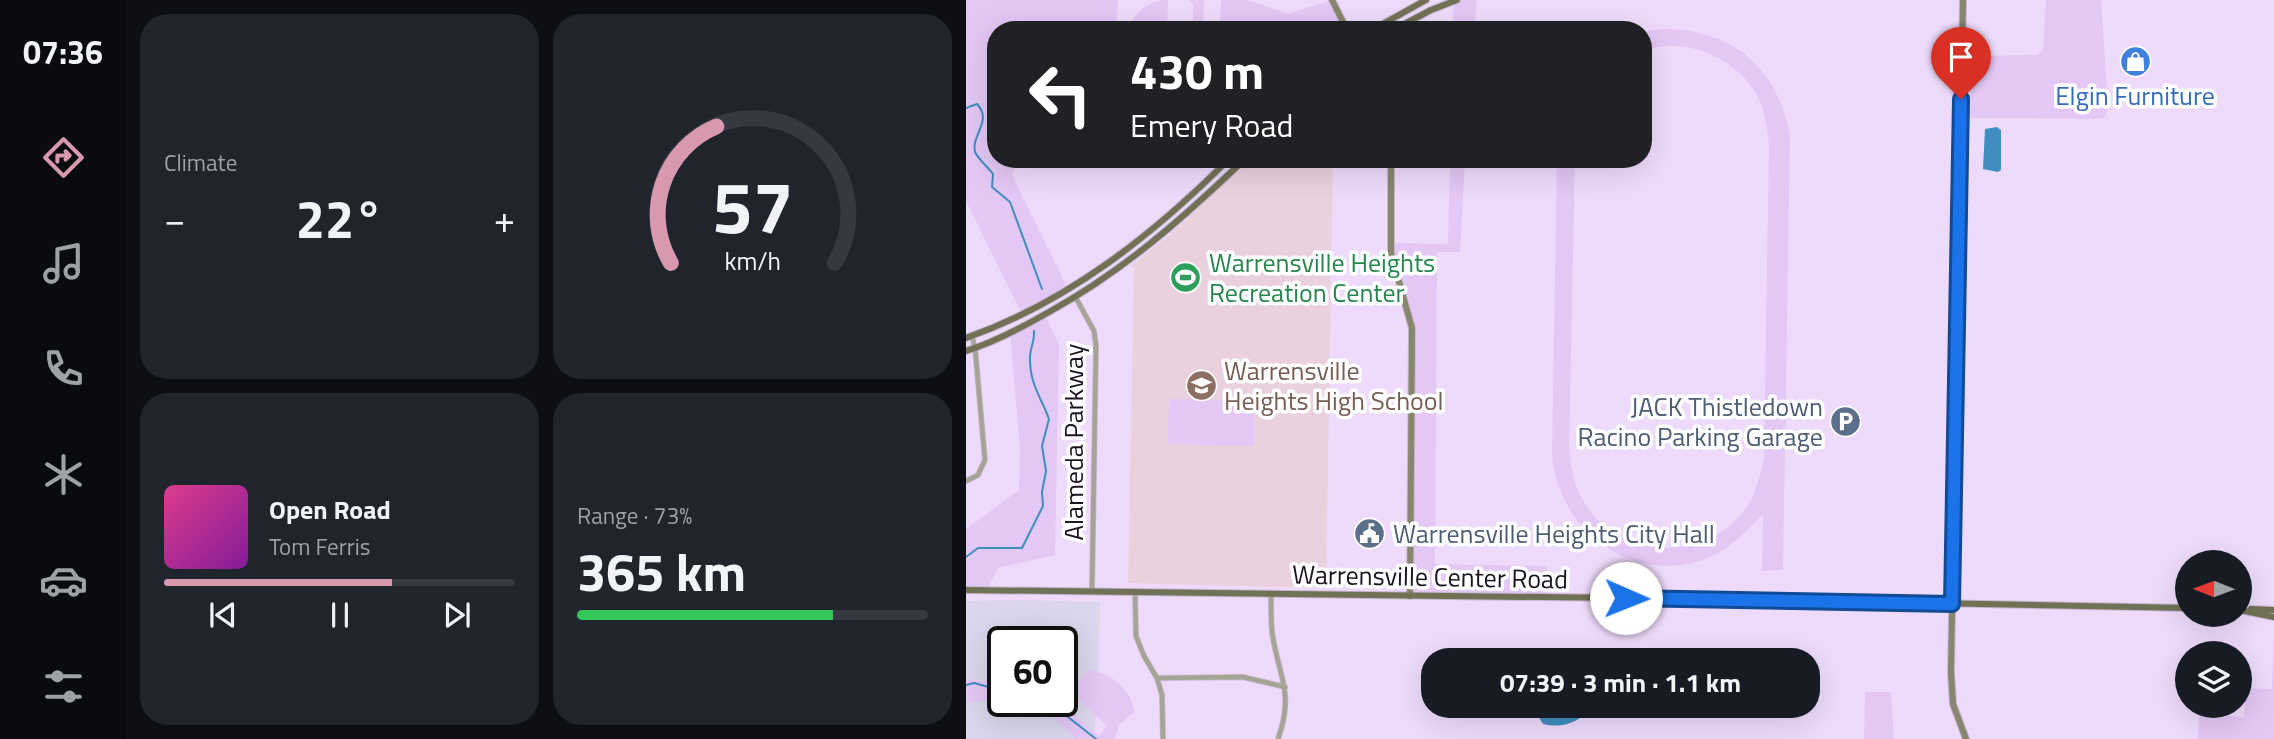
<!DOCTYPE html>
<meta charset="utf-8">
<style>
:root{--surface:#171b24;--page:#20242c;--text:#f1f3f6;--muted:#9ea1a6;--line:#363941;--accent:#d899ae}
body{margin:0;font-family:"Titillium Web",sans-serif;background:var(--page);color:var(--text);height:100vh;display:flex;flex-direction:column;font-size:26px;white-space:nowrap}
*{box-sizing:border-box;margin:0}
p{font-size:23px;color:var(--muted)}
.icon{flex:none;width:38px;height:38px;fill:none;stroke:currentColor;stroke-width:2;stroke-linecap:round;stroke-linejoin:round}
.map{position:relative;flex:1;overflow:hidden}
.details{display:flex;flex-direction:column;gap:14px;padding:14px;background:#0d0f14;width:840px}
.details>*{flex:none}
.banner{position:absolute;left:21px;top:21px;width:665px;height:147px;border-radius:28px;box-shadow:0 7px 28px #0002;background:#202124;color:#fff;overflow:hidden}
.needle{width:46px;rotate:271deg}
.tools{position:absolute;left:1209px;top:550px;display:grid;gap:14px}
.tools a{display:grid;place-items:center;width:77px;height:77px;border-radius:50%;background:var(--surface);box-shadow:0 7px 28px #0002;font-size:35px}
.speed{position:absolute;left:21px;top:626px;display:flex;gap:14px;font-size:35px;font-weight:700;text-align:center}
.speed>*{display:grid;place-content:center;width:91px;height:91px;border-radius:50%;background:var(--surface);box-shadow:0 7px 28px #0002;line-height:1}
.speed .limit{border:4px solid #111;border-radius:10px;background:#fff;color:#111}
.pin{position:absolute;display:grid;place-items:center;width:60px;height:60px;color:#fff;margin:-72px -30px;border-radius:50% 50% 50% 0;rotate:-45deg;box-shadow:0 0 7px #0007}
.pin .icon{rotate:45deg}
.me{position:absolute;width:77px;margin:-38px;rotate:91deg;stroke-linejoin:round;filter:drop-shadow(0 0 5px #0008)}
.turn{display:flex;align-items:center;gap:24px;height:147px;padding:0 28px;font-size:32px}
.turn .icon{width:91px;height:91px;stroke-width:2.5}
.turn b{display:block;font-size:49px;line-height:60px}
.big{font-size:52px;font-weight:700;line-height:1.1}
.details .widget{flex:1;display:flex;flex-direction:column;justify-content:center;gap:10px;min-width:0;padding:0 24px;border-radius:28px;background:var(--page)}
.details .dial{align-items:center;gap:0}
.dial svg{height:182px;overflow:visible;fill:none;stroke:var(--line);stroke-width:7;stroke-linecap:round;text-anchor:middle}
.dial text{fill:var(--text);stroke:none}
.song{display:flex;align-items:center;gap:21px}
.cover{width:84px;height:84px;border-radius:10px;background:linear-gradient(135deg,hsl(330 70% 55%),hsl(290 70% 35%))}
.played{height:7px;border-radius:4px;background:linear-gradient(90deg,var(--accent) 65%,var(--line) 65%)}
.keys{display:flex;justify-content:space-around;direction:ltr}
.heat{display:flex;justify-content:space-between;align-items:center;font-size:38px;direction:ltr}
.charge{height:10px;border-radius:5px;background:linear-gradient(90deg,#34c759 73%,var(--line) 0)}
.details .tiles{flex:1;display:grid;gap:14px;grid-template-columns:repeat(2,1fr)}
.trip{position:absolute;left:455px;top:648px;width:399px;height:70px;border-radius:28px;background:var(--surface);box-shadow:0 7px 28px #0002;font-weight:700;line-height:70px;text-align:center}
main{display:flex;flex:1;min-height:0}
.tabs{display:flex;flex-direction:column;width:126px;justify-content:space-around;align-items:center;background:#090b0e;color:var(--muted)}
.tabs .icon{width:49px;height:49px}
.tabs .selected{color:var(--accent)}
.tabs b{font-size:32px;color:var(--text)}
.map>svg:first-child{display:block}
.education{fill:#e9d2de}
.medical{fill:#dbd6eb;fill-rule:evenodd}
.green{fill:#e3c7f5}
.water{fill:#3f8dc1}
.lines{fill:none;stroke-linecap:round;stroke-linejoin:round}
.stream{stroke:#3f8dc1;stroke-width:2}
.street-casing{stroke:#c8b7d4;stroke-width:6}
.secondary-casing{stroke:#c8b7d4;stroke-width:8}
.primary-casing{stroke:#c8b7d4;stroke-width:8}
.street{stroke:#a5a596;stroke-width:4.5}
.secondary{stroke:#878770;stroke-width:6}
.primary{stroke:#727156;stroke-width:6}
.route-casing{stroke:#114b97;stroke-width:18}
.route{stroke:#1a73e8;stroke-width:12}
.labels{text-anchor:middle;stroke-width:7;stroke-linejoin:round;paint-order:stroke}
.shop-label{font-size:26px;fill:#366cbe;stroke:#fff}
.leisure-label{font-size:26px;fill:#27864d;stroke:#fff;text-anchor:start}
.education-label{font-size:26px;fill:#785e54;stroke:#fff;text-anchor:start}
.service-label{font-size:26px;fill:#4e5e75;stroke:#fff;text-anchor:end}
.street-label{font-size:26px;fill:#1c1520;stroke:#fff}
</style>
<main>
<nav class="tabs">
<b>07:36</b>
<svg class="icon selected" aria-label="directions" viewBox="0 0 24 24"><path d="M12 3l9 9-9 9-9-9zM9 14v-3h6M13 9l2 2-2 2"/></svg>
<svg class="icon" aria-label="music" viewBox="0 0 24 24"><path d="M9 18V5l10-2v13"/><circle cx="6" cy="18" r="3"/><circle cx="16" cy="16" r="3"/></svg>
<svg class="icon" aria-label="phone" viewBox="0 0 24 24"><path d="M5 4h4l2 5-3 2q2 4 5 5l2-3 5 2v4C11 20 4 13 5 4z"/></svg>
<svg class="icon" aria-label="climate" viewBox="0 0 24 24"><path d="M12 3v18M4 7l16 10M4 17L20 7"/></svg>
<svg class="icon" aria-label="car" viewBox="0 0 24 24"><path d="M5 17H2v-5l4-1 3-4h7l3 4 3 1v5h-3M9 17h6M6 11h13"/><circle cx="7" cy="17" r="2"/><circle cx="17" cy="17" r="2"/></svg>
<svg class="icon" aria-label="filters" viewBox="0 0 24 24"><path d="M4 7h16M4 17h16"/><circle cx="9" cy="7" r="2"/><circle cx="15" cy="17" r="2"/></svg>
</nav>
<section class="details">
<div class="tiles">
<div class="widget"><p>Climate</p>
<div class="heat"><a>−</a><b class="big">22°</b><a>+</a></div>
</div>
<div class="widget dial"><svg viewBox="0 0 100 80">
<path d="M14 69A42 42 0 1 1 86 69"/>
<path d="M14 69A42 42 0 0 1 34 9" stroke="#d899ae"/>
<text x="50" y="56" font-size="32" font-weight="700">57</text>
<text x="50" y="72" font-size="11">km/h</text>
</svg></div>
<div class="widget">
<div class="song"><i class="cover"></i><div><b>Open Road</b><p>Tom Ferris</p></div></div>
<div class="played"></div>
<div class="keys"><svg class="icon" aria-label="previous" viewBox="0 0 24 24"><path d="M18 5L8 12l10 7zM5 5v14"/></svg><svg class="icon" aria-label="pause" viewBox="0 0 24 24"><path d="M8 5v14M16 5v14"/></svg><svg class="icon" aria-label="next" viewBox="0 0 24 24"><path d="M6 5l10 7-10 7zM19 5v14"/></svg></div>
</div>
<div class="widget"><p>Range · 73%</p><b class="big">365 km</b><div class="charge"></div></div>
</div>
</section>
<div class="map">
<svg width="1308" height="739" viewBox="0 0 1308 739">
<rect width="100%" height="100%" fill="#eedbfb"/>
<path class="education" d="M285 159H367L360 588 162 583 168 268 164 266 200 238Z"/>
<path class="medical" d="M55 600 134 602 132 696 128 739H0V601ZM37 642H96V702H37Z"/>
<path class="green" d="M0 0H152L151 30H30V159H53L46 175 102 289 56 314 0 201Z
M194 0H202L201 30H163C166 13 179 6 194 0Z
M222 0H238L237 30 227 29V4Z
M255 0H282L322 14 366 0 381 30H254Z
M491 0H511L508 30H487L488 1Z
M1080 0H1135L1142 110 1138 118 1130 119 1004 118 1005 56 1072 55 1077 49Z
M695 29C765 28 810 66 824 134L817 570 796 571 797 514C778 534 761 552 733 561 661 583 592 527 586 455L591 159H609L603 448C605 464 606 480 614 495 644 557 734 566 777 512 790 495 794 477 798 457L803 146C801 128 799 109 790 93 767 56 719 36 677 51V32Z
M484 159H499L494 252H471L469 564 581 566V597L444 596 446 328 424 243 482 244Z
M79 315 93 345 89 555 32 568 21 590H0V529L53 490 54 449 44 332Z
M203 399 289 400 288 446 202 444Z
M1308 636V739H1232L1233 715 1278 717 1279 688 1306 689Z
M123 669C149 677 161 685 169 711L153 725 149 739H110L74 705 61 702H93L133 736 141 726 105 692Z
M0 679 37 684V696L22 692 20 701 0 702Z
M899 692H925L928 739H898Z"/>
<path class="water" d="M1031 127 1035 130V170L1032 172 1017 169 1019 129Z
M565 705H628C614 722 598 729 577 724Z"/>
<g class="lines">
<path class="stream" d="M0 108 11 104C27 121 5 135 9 152 12 159 22 167 27 174L26 187 44 202 76 289
M0 557 12 548H56L77 506 76 492 80 471 76 446 83 419C75 397 64 385 64 359 63 349 69 343 68 331
M0 685 8 683 37 691
M83 702 130 739"/>
<defs>
<path id="street" d="M110 298 128 331 130 346 126 591
M0 481 12 475 19 460 9 348 6 336
M169 592 170 636 178 656 191 678 196 695 197 739
M305 594C305 606 305 620 306 632 312 676 329 691 312 739
M191 678 277 677 319 687"/>
<path id="secondary" d="M366 0 381 30
M997 0 985 672 987 704 1000 739
M425 159V253L446 328 444 596"/>
<path id="primary" d="M406 30 460 0
M427 30 465 10 491 0
M0 338C102 302 187 235 263 159
M0 351C29 342 57 327 83 312 159 270 217 218 279 159
M0 590 814 600 1222 608
M1285 609 1308 610
M1274 610 1308 617"/>
</defs>
<use href="#street" class="street-casing"/>
<use href="#secondary" class="secondary-casing"/>
<use href="#primary" class="primary-casing"/>
<use href="#street" class="street"/>
<use href="#secondary" class="secondary"/>
<use href="#primary" class="primary"/>
</g>
<g class="lines">
<defs>
<path id="route" d="M660 598 986 604 995 99"/>
</defs>
<use href="#route" class="route-casing"/>
<use href="#route" class="route"/>
</g>
<defs>
<symbol id="shop-disc" viewBox="-11 -11 22 22"><circle r="9.5" fill="#3f7fe0" stroke="#fff"/><path d="M-5-2.5h2.3a2.7 3.5 0 0 1 5.4 0H5L5.5 6h-11ZM-1.5-2.5h3a1.5 2.3 0 0 0-3 0Z" fill="#fff"/></symbol>
<symbol id="stadium-disc" viewBox="-11 -11 22 22"><circle r="9.5" fill="#2e9e5b" stroke="#fff"/><path d="M0-5a6.5 5 0 1 0 0 10a6.5 5 0 1 0 0-10ZM-3.5-1.8h7v3.6h-7Z" fill="#fff"/></symbol>
<symbol id="school-disc" viewBox="-11 -11 22 22"><circle r="9.5" fill="#8d6e63" stroke="#fff"/><path d="M0-5L7-2L0 1L-7-2ZM-4 1L0 2.5L4 1V4Q0 6-4 4Z" fill="#fff"/></symbol>
<symbol id="parking-disc" viewBox="-11 -11 22 22"><circle r="9.5" fill="#5c6f8a" stroke="#fff"/><path d="M-3.5-5.5H1a3.5 3.5 0 0 1 0 7H-1V5.5H-3.5ZM-1-3.4V-.6H.8a1.4 1.4 0 0 0 0-2.8Z" fill="#fff"/></symbol>
<symbol id="civic-disc" viewBox="-11 -11 22 22"><circle r="9.5" fill="#5c6f8a" stroke="#fff"/><path d="M-.6-6.5H3V-4.5H.6V-3L4-1V1h2V6H-6V1h2V-1L-.6-3ZM-1.2 2.5V6h2.4V2.5Z" fill="#fff"/></symbol>
</defs>
<g fill-rule="evenodd">
<use href="#shop-disc" x="1152" y="44" width="35" height="35"/>
<use href="#stadium-disc" x="202" y="260" width="35" height="35"/>
<use href="#school-disc" x="218" y="368" width="35" height="35"/>
<use href="#parking-disc" x="862" y="404" width="35" height="35"/>
<use href="#civic-disc" x="386" y="516" width="35" height="35"/>
</g>
<g class="labels">
<g class="shop-label">
<text x="1169" y="105">Elgin Furniture</text>
</g>
<g class="leisure-label">
<text x="243" y="272">Warrensville Heights<tspan x="243" dy="30">Recreation Center</tspan></text>
</g>
<g class="education-label">
<text x="258" y="380">Warrensville<tspan x="258" dy="30">Heights High School</tspan></text>
</g>
<g class="service-label">
<text x="857" y="416">JACK Thistledown<tspan x="857" dy="30">Racino Parking Garage</tspan></text>
<text x="427" y="543" text-anchor="start">Warrensville Heights City Hall</text>
</g>
<g class="street-label">
<text transform="translate(108 442) rotate(-90)" y="9">Alameda Parkway</text>
<text transform="translate(464 577) rotate(1)" y="9">Warrensville Center Road</text>
</g>
</g>
</svg>
<div class="tools">
<a><svg class="needle" viewBox="-14 -14 28 28"><path d="M0-13l5 13h-10z" fill="#e53935"/><path d="M0 13l5-13h-10z" fill="#9ea1a6"/></svg></a>
<a><svg class="icon" aria-label="layers" viewBox="0 0 24 24"><path d="M12 4l9 5-9 5-9-5zM3 14l9 5 9-5"/></svg></a>
</div>
<div class="speed"><div class="limit">60</div></div>
<div class="pin" style="left:995px;top:99px;background:#d93025"><svg class="icon" aria-label="arrive" viewBox="0 0 24 24"><path d="M6 21V4h12l-3 4 3 4H6"/></svg></div>
<svg class="me" style="left:660px;top:598px" viewBox="-20 -20 40 40"><circle r="19" fill="#fff"/><path d="M0-13L10 11 0 6-10 11z" fill="#1a73e8"/></svg>
<div class="trip">07:39 · 3 min · 1.1 km</div>
<div class="banner">
<div class="turn"><svg class="icon" aria-label="left" viewBox="0 0 24 24"><path d="M17 20v-9H6M10 6l-5 5 5 5"/></svg><div><b>430 m</b>Emery Road</div></div>
</div>
</div>
</main>
